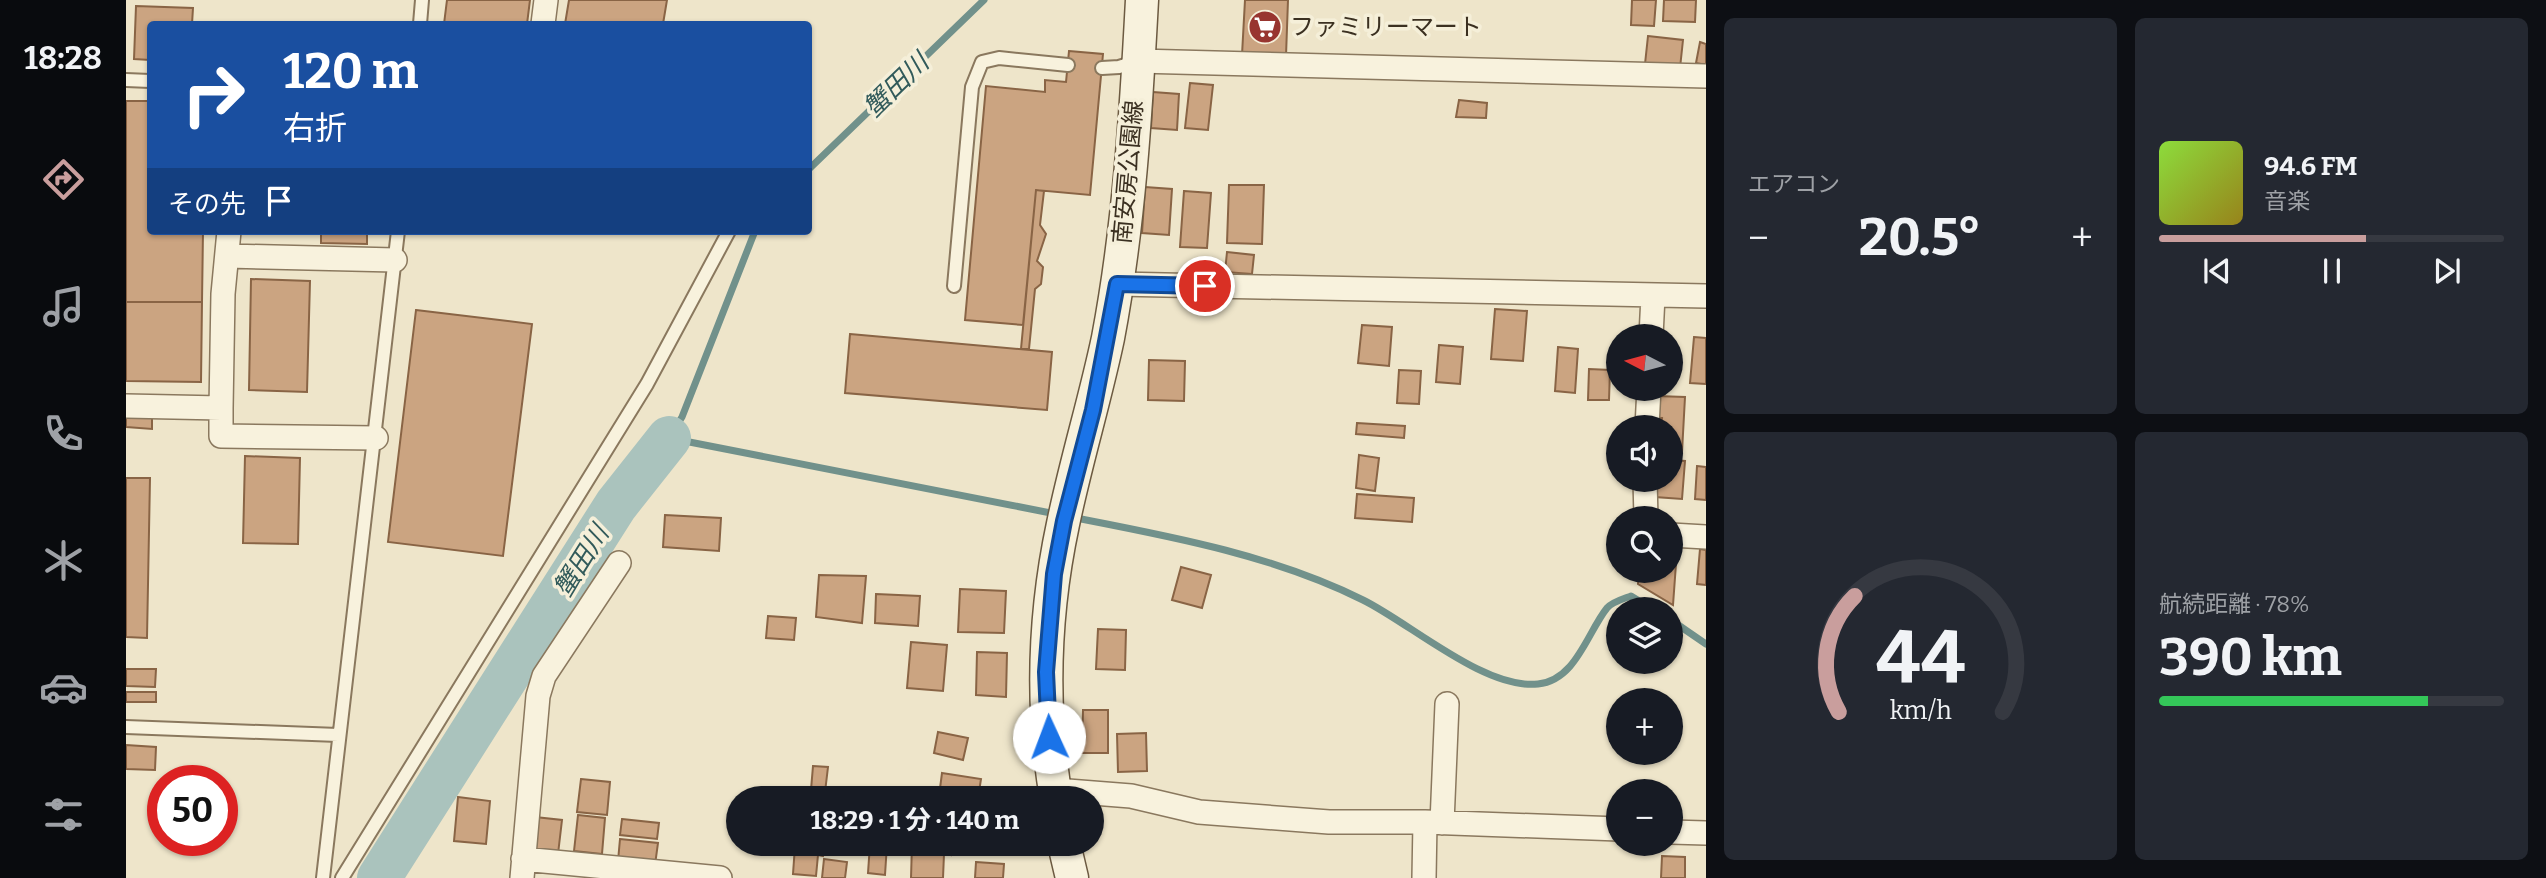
<!DOCTYPE html>
<html lang="ja">
<meta charset="utf-8">
<style>
:root{--surface:#171b24;--page:#242831;--text:#f1f3f6;--muted:#9ea1a6;--line:#363941;--accent:#c99e9d}
body{margin:0;font-family:Bitter,"Noto Sans JP",serif;background:var(--page);color:var(--text);height:100vh;display:flex;flex-direction:column;font-size:26px;white-space:nowrap}
*{box-sizing:border-box;margin:0}
p{font-size:23px;color:var(--muted)}
.icon{flex:none;width:38px;height:38px;fill:none;stroke:currentColor;stroke-width:2;stroke-linecap:round;stroke-linejoin:round}
.map{position:relative;flex:1;overflow:hidden}
.side{display:flex;flex-direction:column;gap:18px;padding:18px;background:#0d0f14;width:840px}
.side>*{flex:none}
.hud{position:absolute;left:21px;top:21px;width:665px;height:214px;border-radius:7px;box-shadow:0 2px 5px #0004;background:#1a4fa0;color:#fff;overflow:hidden}
.needle{width:46px;rotate:276deg}
.buttons{position:absolute;left:1480px;top:324px;display:grid;gap:14px}
.buttons a{display:grid;place-items:center;width:77px;height:77px;border-radius:50%;background:var(--surface);box-shadow:0 2px 5px #0004;font-size:35px}
.speed{position:absolute;left:21px;top:765px;display:flex;gap:14px;font-size:35px;font-weight:700;text-align:center}
.speed>*{display:grid;place-content:center;width:91px;height:91px;border-radius:50%;background:var(--surface);box-shadow:0 2px 5px #0004;line-height:1}
.speed .limit{border:10px solid #d22;background:#fff;color:#111}
.pin{position:absolute;display:grid;place-items:center;width:60px;height:60px;color:#fff;margin:-30px;border:4px solid #fff;border-radius:50%;box-shadow:0 2px 7px #0007}
.me{position:absolute;width:77px;margin:-38px;rotate:358deg;stroke-linejoin:round;filter:drop-shadow(0 0 5px #0008)}
.turn{display:flex;align-items:center;gap:24px;height:147px;padding:0 21px;font-size:32px}
.turn .icon{width:91px;height:91px;stroke-width:2.5}
.turn b{display:block;font-size:49px;line-height:60px}
.then{display:flex;align-items:center;height:66px;padding:0 21px;background:#0003;gap:14px;font-size:26px}
.big{font-size:52px;font-weight:700;line-height:1.1}
.side .card{flex:1;display:flex;flex-direction:column;justify-content:center;gap:10px;min-width:0;padding:0 24px;border-radius:10px;background:var(--page)}
.side .dial{align-items:center;gap:0}
.dial svg{height:182px;overflow:visible;fill:none;stroke:var(--line);stroke-width:7;stroke-linecap:round;text-anchor:middle}
.dial text{fill:var(--text);stroke:none}
.song{display:flex;align-items:center;gap:21px}
.cover{width:84px;height:84px;border-radius:10px;background:linear-gradient(135deg,hsl(90 70% 55%),hsl(50 70% 35%))}
.played{height:7px;border-radius:4px;background:linear-gradient(90deg,var(--accent) 60%,var(--line) 60%)}
.keys{display:flex;justify-content:space-around;direction:ltr}
.heat{display:flex;justify-content:space-between;align-items:center;font-size:38px;direction:ltr}
.charge{height:10px;border-radius:5px;background:linear-gradient(90deg,#34c759 78%,var(--line) 0)}
.side .tiles{flex:1;display:grid;gap:18px;grid-template-columns:repeat(2,1fr)}
.trip{position:absolute;left:600px;top:786px;width:378px;height:70px;border-radius:35px;background:var(--surface);box-shadow:0 2px 5px #0004;font-weight:700;line-height:70px;text-align:center}
main{display:flex;flex:1;min-height:0}
.tabs{display:flex;flex-direction:column;width:126px;justify-content:space-around;align-items:center;background:#090b0e;color:var(--muted)}
.tabs .icon{width:49px;height:49px}
.tabs .on{color:var(--accent)}
.tabs b{font-size:32px;color:var(--text)}
.map>svg:first-child{display:block}
.lines{fill:none;stroke-linecap:round;stroke-linejoin:round}
.stream{stroke:#71918b;stroke-width:7}
.river{stroke:#aac3bd;stroke-width:44}
.building{fill:#cba481;stroke:#896445;stroke-width:2}
.lane-casing{stroke:#8a785e;stroke-width:16}
.street-casing{stroke:#8a785e;stroke-width:26}
.secondary-casing{stroke:#6c5a41;stroke-width:35}
.lane{stroke:#f8f2dd;stroke-width:12}
.street{stroke:#f8f2dd;stroke-width:23}
.secondary{stroke:#f8f2dd;stroke-width:32}
.route-casing{stroke:#114b97;stroke-width:18}
.route{stroke:#1a73e8;stroke-width:12}
.labels{text-anchor:middle;stroke-width:7;stroke-linejoin:round;paint-order:stroke}
.poi-label{font-size:24px;fill:#3b3021;stroke:#f5efd9;text-anchor:start}
.street-label{font-size:24px;fill:#3b3021;stroke:#f5efd9}
.water-label{font-size:26px;font-style:italic;fill:#315a5a;stroke:#f5efd9}
</style>
<main>
<nav class="tabs">
<b>18:28</b>
<svg class="icon on" aria-label="directions" viewBox="0 0 24 24"><path d="M12 3l9 9-9 9-9-9zM9 14v-3h6M13 9l2 2-2 2"/></svg>
<svg class="icon" aria-label="music" viewBox="0 0 24 24"><path d="M9 18V5l10-2v13"/><circle cx="6" cy="18" r="3"/><circle cx="16" cy="16" r="3"/></svg>
<svg class="icon" aria-label="phone" viewBox="0 0 24 24"><path d="M5 4h4l2 5-3 2q2 4 5 5l2-3 5 2v4C11 20 4 13 5 4z"/></svg>
<svg class="icon" aria-label="climate" viewBox="0 0 24 24"><path d="M12 3v18M4 7l16 10M4 17L20 7"/></svg>
<svg class="icon" aria-label="car" viewBox="0 0 24 24"><path d="M5 17H2v-5l4-1 3-4h7l3 4 3 1v5h-3M9 17h6M6 11h13"/><circle cx="7" cy="17" r="2"/><circle cx="17" cy="17" r="2"/></svg>
<svg class="icon" aria-label="filters" viewBox="0 0 24 24"><path d="M4 7h16M4 17h16"/><circle cx="9" cy="7" r="2"/><circle cx="15" cy="17" r="2"/></svg>
</nav>
<div class="map">
<svg width="1580" height="878" viewBox="0 0 1580 878">
<rect width="100%" height="100%" fill="#eee5ca"/>
<g class="lines">
<path class="stream" d="M682 170 858 0
M629 231 556 417 543 438 930 514
M945 517C1043 536 1147 555 1237 600 1284 623 1359 690 1412 684 1450 680 1461 633 1481 608 1486 602 1497 599 1505 596L1526 609
M1545 620 1580 644"/>
<path class="river" d="M253 878 490 505 543 438"/>
</g>
<path class="building" d="M321 0H404L401 24H318Z
M443 0H541L537 24H439Z
M1119 0H1162L1160 56 1116 55Z
M1506 0H1530L1528 26 1505 25Z
M1538 0H1570L1569 22 1537 21Z
M10 6 67 8 66 24H24V60L8 59Z
M1522 36 1557 40 1554 68 1519 64Z
M1574 42 1580 44V65L1570 63Z
M943 51 977 54 964 195 910 190 897 325 839 320 860 86 919 92V80L940 82Z
M1064 83 1087 85 1082 130 1059 128Z
M1027 92 1053 94 1051 130 1025 128Z
M1333 100 1361 103 1360 118 1330 117Z
M0 101H24V231H77L76 302H0Z
M1103 185H1138L1136 244 1101 243Z
M1019 187 1046 189 1043 235 1016 233Z
M910 190 918 191 914 225 920 234 911 261 917 267 915 284 909 289 903 349H895Z
M1058 191 1085 193 1081 248 1054 247Z
M195 231H241V244L195 243Z
M1101 252 1128 255 1126 274 1099 272Z
M125 279 184 281 181 392 123 390Z
M0 302H76L75 382 0 381Z
M1369 309 1401 311 1397 361 1365 359Z
M290 310 406 324 377 556 262 542Z
M1236 325 1266 327 1263 366 1232 363Z
M724 334 926 352 921 410 719 393Z
M1568 337 1580 338V384L1564 383Z
M1313 345 1337 347 1334 384 1310 382Z
M1432 347 1452 349 1449 393 1429 391Z
M1023 360 1059 361 1058 401 1022 400Z
M1463 369 1484 370 1483 400H1462Z
M1273 370 1295 371 1293 404 1271 403Z
M1530 396 1559 397 1556 452 1545 451V427H1535L1536 418H1529Z
M0 414 26 416V429L0 427Z
M1231 423 1279 426 1278 438 1230 434Z
M1233 455 1253 458 1249 491 1230 488Z
M119 456 174 458 172 544 117 543Z
M1545 460 1559 461 1556 499 1529 497 1530 480H1545Z
M1571 466 1580 467V500L1569 499Z
M0 478H24L21 638 0 637Z
M1231 494 1288 498 1286 522 1229 518Z
M539 515 595 518 593 551 537 547Z
M1574 549 1580 550V585L1571 584Z
M1545 550H1551L1547 605 1512 584 1513 570H1545Z
M1055 567 1085 575 1076 608 1046 600Z
M693 575 740 576 736 623 690 617Z
M834 589 880 591 878 633 832 632Z
M750 594 794 596 792 626 749 623Z
M642 616 670 618 668 640 640 638Z
M972 629 1000 630 999 670 970 669Z
M785 642 821 645 817 691 781 688Z
M851 652 881 653 880 697 850 695Z
M0 669H30L29 687 0 686Z
M0 692H30V702H0Z
M957 710H982V753H956Z
M812 732 842 738 837 760 808 753Z
M1020 733 1021 771 992 772 991 734Z
M0 745 30 747 29 770 0 769Z
M687 766 702 767 699 792 685 790Z
M816 773 855 779 852 798 813 796Z
M455 779 484 782 481 815 451 812Z
M332 797 364 801 360 844 328 841Z
M452 815 479 818 476 854 448 851Z
M409 817 436 820 432 854 405 851Z
M496 819 533 823 531 839 494 835Z
M494 839 532 843 529 865 492 861Z
M702 844H728L727 855 701 852Z
M744 844H761L759 875 742 873Z
M786 844H826L825 855 818 854 817 878H785Z
M849 844H880L879 853 848 850Z
M669 846 698 849 697 856 692 855 690 876 667 874Z
M1536 856 1559 857V878H1535Z
M698 859 721 862 719 878H696Z
M850 862 878 864 877 878H849Z"/>
<g class="lines">
<defs>
<path id="lane" d="M294 24 296 0
M976 68 993 67 1012 61
M0 80 24 81
M828 286 846 87 856 62 873 58 942 65
M0 727 212 735
M197 878 272 231
M216 878 521 384 603 231"/>
<path id="street" d="M417 24 420 0
M1012 61 1580 76
M102 256 269 260
M991 284 1580 296
M1525 336 1527 296
M0 406 95 408 97 294 103 231
M95 408V436L250 438
M1521 427 1523 388
M1519 480 1520 518
M1545 535 1580 537
M929 790 1005 796 1073 812 1203 822H1299L1298 878
M1299 822 1493 829
M1316 823 1321 704
M1545 832 1580 833
M397 859 594 878
M396 878 412 696 418 676 493 563"/>
<path id="secondary" d="M930 798C915 707 918 613 937 524 950 461 969 400 982 338 1003 227 1010 113 1016 0
M938 844 946 878"/>
</defs>
<use href="#lane" class="lane-casing"/>
<use href="#street" class="street-casing"/>
<use href="#secondary" class="secondary-casing"/>
<use href="#lane" class="lane"/>
<use href="#street" class="street"/>
<use href="#secondary" class="secondary"/>
</g>
<g class="lines">
<defs>
<path id="route" d="M923 737 920 672 928 574 938 521 967 410 991 284 1079 286"/>
</defs>
<use href="#route" class="route-casing"/>
<use href="#route" class="route"/>
</g>
<defs>
<symbol id="supermarket-disc" viewBox="-11 -11 22 22"><circle r="9.5" fill="#983530" stroke="#f5efd9"/><path d="M-6-5.5h2.5l.6 2H6L4.5 2H-2.5L-4.4-4H-6ZM-1.5 3.2a1.3 1.3 0 1 0 .1 0ZM3 3.2a1.3 1.3 0 1 0 .1 0Z" fill="#fff"/></symbol>
</defs>
<g fill-rule="evenodd">
<use href="#supermarket-disc" x="1120" y="8" width="38" height="38"/>
</g>
<g class="labels">
<g class="poi-label">
<text x="1164" y="35">ファミリーマート</text>
</g>
<g class="street-label">
<text transform="translate(1002 172) rotate(-85)" y="8">南安房公園線</text>
</g>
<g class="water-label">
<text transform="translate(770 85) rotate(-44)" y="9">蟹田川</text>
<text transform="translate(455 561) rotate(-58)" y="9">蟹田川</text>
</g>
</g>
</svg>
<div class="buttons">
<a><svg class="needle" viewBox="-14 -14 28 28"><path d="M0-13l5 13h-10z" fill="#e53935"/><path d="M0 13l5-13h-10z" fill="#9ea1a6"/></svg></a>
<a><svg class="icon" aria-label="sound" viewBox="0 0 24 24"><path d="M4 9h4l5-4v14l-5-4H4zM17 9q2 3 0 6"/></svg></a>
<a><svg class="icon" aria-label="search" viewBox="0 0 24 24"><circle cx="10" cy="10" r="6"/><path d="M15 15l6 6"/></svg></a>
<a><svg class="icon" aria-label="layers" viewBox="0 0 24 24"><path d="M12 4l9 5-9 5-9-5zM3 14l9 5 9-5"/></svg></a>
<a>+</a>
<a>−</a>
</div>
<div class="speed"><div class="limit">50</div></div>
<div class="pin" style="left:1079px;top:286px;background:#d93025"><svg class="icon" aria-label="arrive" viewBox="0 0 24 24"><path d="M6 21V4h12l-3 4 3 4H6"/></svg></div>
<svg class="me" style="left:923px;top:737px" viewBox="-20 -20 40 40"><circle r="19" fill="#fff"/><path d="M0-13L10 11 0 6-10 11z" fill="#1a73e8"/></svg>
<div class="trip">18:29 · 1 分 · 140 m</div>
<div class="hud">
<div class="turn"><svg class="icon" aria-label="right" viewBox="0 0 24 24"><path d="M7 20v-9h11M14 6l5 5-5 5"/></svg><div><b>120 m</b>右折</div></div>
<div class="then">その先<svg class="icon" aria-label="arrive" viewBox="0 0 24 24"><path d="M6 21V4h12l-3 4 3 4H6"/></svg></div>
</div>
</div>
<section class="side">
<div class="tiles">
<div class="card"><p>エアコン</p>
<div class="heat"><a>−</a><b class="big">20.5°</b><a>+</a></div>
</div>
<div class="card">
<div class="song"><i class="cover"></i><div><b>94.6 FM</b><p>音楽</p></div></div>
<div class="played"></div>
<div class="keys"><svg class="icon" aria-label="previous" viewBox="0 0 24 24"><path d="M18 5L8 12l10 7zM5 5v14"/></svg><svg class="icon" aria-label="pause" viewBox="0 0 24 24"><path d="M8 5v14M16 5v14"/></svg><svg class="icon" aria-label="next" viewBox="0 0 24 24"><path d="M6 5l10 7-10 7zM19 5v14"/></svg></div>
</div>
<div class="card dial"><svg viewBox="0 0 100 80">
<path d="M14 69A42 42 0 1 1 86 69"/>
<path d="M14 69A42 42 0 0 1 21 18" stroke="#c99e9d"/>
<text x="50" y="56" font-size="32" font-weight="700">44</text>
<text x="50" y="72" font-size="11">km/h</text>
</svg></div>
<div class="card"><p>航続距離 · 78%</p><b class="big">390 km</b><div class="charge"></div></div>
</div>
</section>
</main>
